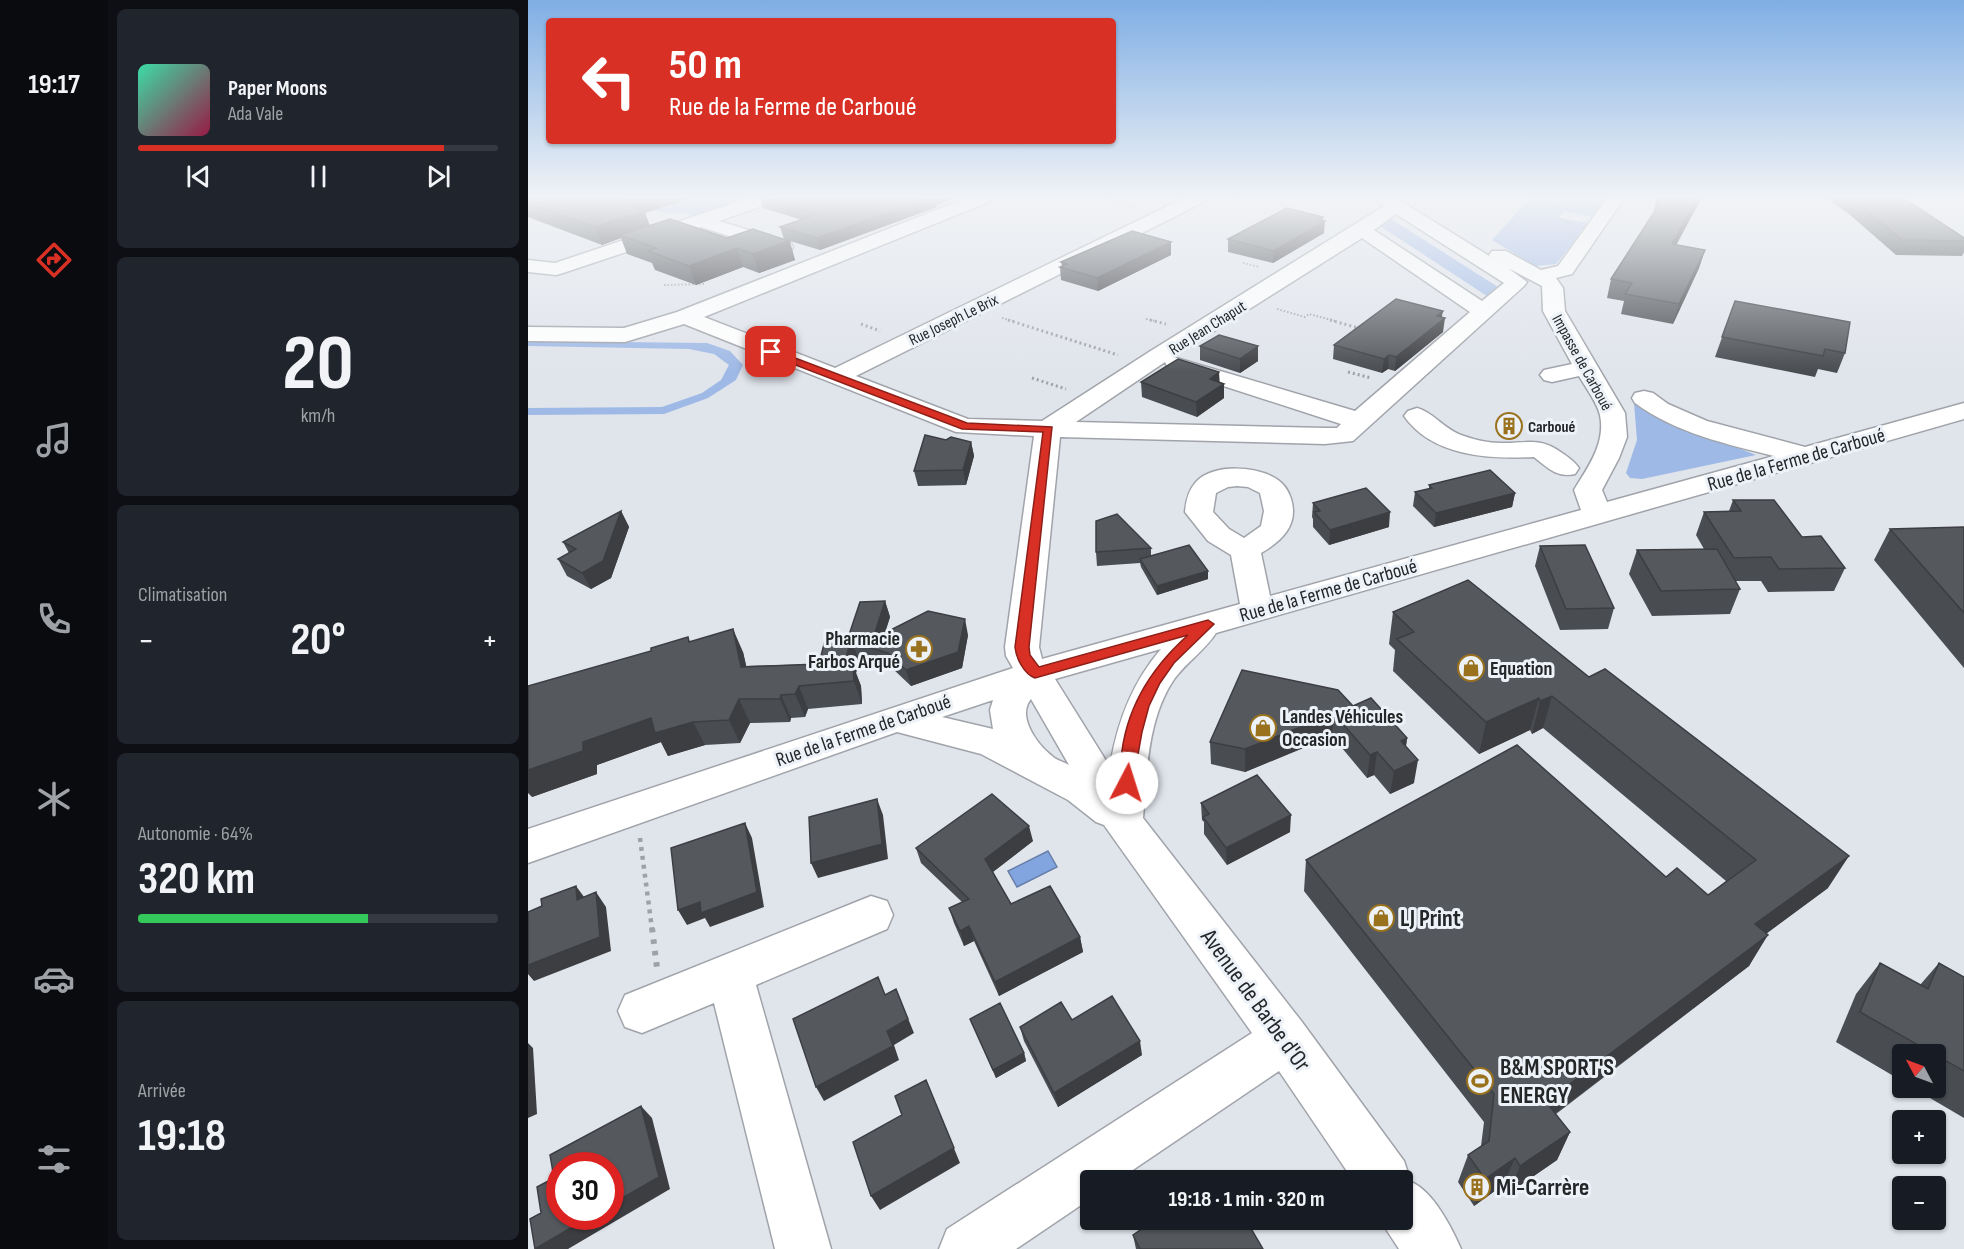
<!DOCTYPE html>
<html lang="fr">
<meta charset="utf-8">
<style>
:root{--surface:#171b24;--page:#20242c;--text:#f1f3f6;--muted:#9ea1a6;--line:#363941;--accent:#d93025}
body{margin:0;font-family:"Sofia Sans Condensed",sans-serif;background:var(--page);color:var(--text);height:100vh;display:flex;flex-direction:column;font-size:22px;white-space:nowrap}
*{box-sizing:border-box;margin:0}
p{font-size:20px;color:var(--muted)}
.icon{flex:none;width:33px;height:33px;fill:none;stroke:currentColor;stroke-width:2;stroke-linecap:round;stroke-linejoin:round}
.map{position:relative;flex:1;overflow:hidden}
.panel{display:flex;flex-direction:column;gap:9px;padding:9px;background:#0d0f14;width:420px}
.panel>*{flex:none}
.guide{position:absolute;left:18px;top:18px;width:570px;height:126px;border-radius:6px;box-shadow:0 2px 4px #0004;background:#d93025;color:#fff;overflow:hidden}
.needle{width:39px;rotate:311deg}
.buttons{position:absolute;left:1364px;top:1044px;display:grid;gap:12px}
.buttons a{display:grid;place-items:center;width:54px;height:54px;border-radius:6px;background:var(--surface);box-shadow:0 2px 4px #0004;font-size:30px}
.speed{position:absolute;left:18px;top:1152px;display:flex;gap:12px;font-size:30px;font-weight:700;text-align:center}
.speed>*{display:grid;place-content:center;width:78px;height:78px;border-radius:50%;background:var(--surface);box-shadow:0 2px 4px #0004;line-height:1}
.speed .limit{border:9px solid #d22;background:#fff;color:#111}
.pin{position:absolute;display:grid;place-items:center;width:51px;height:51px;color:#fff;margin:-26px;border-radius:12px;box-shadow:0 3px 9px #0006}
.me{position:absolute;width:66px;margin:-33px;rotate:5deg;stroke-linejoin:round;filter:drop-shadow(0 0 4px #0008)}
.turn{display:flex;align-items:center;gap:21px;height:126px;padding:0 24px;font-size:27px}
.turn .icon{width:78px;height:78px;stroke-width:2.5}
.turn b{display:block;font-size:42px;line-height:51px}
.big{font-size:45px;font-weight:700;line-height:1.1}
.panel .tile{flex:1;display:flex;flex-direction:column;justify-content:center;gap:9px;min-width:0;padding:0 21px;border-radius:9px;background:var(--page)}
.panel .dial{align-items:center;gap:0}
.dial b{font-size:78px;line-height:1}
.song{display:flex;align-items:center;gap:18px}
.cover{width:72px;height:72px;border-radius:9px;background:linear-gradient(135deg,hsl(160 70% 55%),hsl(340 70% 35%))}
.played{height:6px;border-radius:3px;background:linear-gradient(90deg,var(--accent) 85%,var(--line) 85%)}
.keys{display:flex;justify-content:space-around;direction:ltr}
.heat{display:flex;justify-content:space-between;align-items:center;font-size:33px;direction:ltr}
.charge{height:9px;border-radius:4px;background:linear-gradient(90deg,#34c759 64%,var(--line) 0)}
.trip{position:absolute;left:552px;top:1170px;width:333px;height:60px;border-radius:6px;background:var(--surface);box-shadow:0 2px 4px #0004;font-weight:700;line-height:60px;text-align:center}
main{display:flex;flex:1;min-height:0}
.menu{display:flex;flex-direction:column;width:108px;justify-content:space-around;align-items:center;background:#090b0e;color:var(--muted)}
.menu .icon{width:42px;height:42px}
.menu .selected{color:var(--accent)}
.menu b{font-size:27px;color:var(--text)}
.map>svg:first-child{display:block}
.green{fill:#9fb9e6}
.water{fill:#82a4df;stroke:#667ea8;stroke-width:1.5}
.lines{fill:none;stroke-linecap:round;stroke-linejoin:round}
.minor-casing{stroke:#a0a4aa;stroke-width:3}
.path-far3{stroke:#9ea1a6;stroke-width:2;stroke-dasharray:1.5 2;stroke-linecap:butt}
.path-far2{stroke:#9ea1a6;stroke-width:3;stroke-dasharray:2 3;stroke-linecap:butt}
.path-far1{stroke:#9ea1a6;stroke-width:4.5;stroke-dasharray:4 5;stroke-linecap:butt}
.path{stroke:#9ea1a6;stroke-width:6;stroke-dasharray:4.5 7;stroke-linecap:butt}
.minor{fill:#fff;fill-rule:evenodd}
.wall{fill:#494d51}
.shaded-wall{fill:#3c3e42}
.building{fill:#55595e;stroke:#3c3e42;stroke-width:1.5}
.route{fill:#d93025;stroke:#8d1f18;stroke-width:1.5}
.labels{text-anchor:middle;stroke-width:6;stroke-linejoin:round;paint-order:stroke}
.far-street-label{font-size:16px;fill:#242628;stroke:#edf2f8}
.far-poi-label{font-size:16px;font-weight:bold;fill:#242628;stroke:#edf2f8;text-anchor:start}
.street-label{font-size:20px;fill:#242628;stroke:#edf2f8}
.poi-label{font-size:20px;font-weight:bold;fill:#242628;stroke:#edf2f8;text-anchor:start}
.near-poi-label{font-size:24px;font-weight:bold;fill:#242628;stroke:#edf2f8;text-anchor:start}
.near-street-label{font-size:24px;fill:#242628;stroke:#edf2f8}
</style>
<main>
<nav class="menu">
<b>19:17</b>
<svg class="icon selected" aria-label="directions" viewBox="0 0 24 24"><path d="M12 3l9 9-9 9-9-9zM9 14v-3h6M13 9l2 2-2 2"/></svg>
<svg class="icon" aria-label="music" viewBox="0 0 24 24"><path d="M9 18V5l10-2v13"/><circle cx="6" cy="18" r="3"/><circle cx="16" cy="16" r="3"/></svg>
<svg class="icon" aria-label="phone" viewBox="0 0 24 24"><path d="M5 4h4l2 5-3 2q2 4 5 5l2-3 5 2v4C11 20 4 13 5 4z"/></svg>
<svg class="icon" aria-label="climate" viewBox="0 0 24 24"><path d="M12 3v18M4 7l16 10M4 17L20 7"/></svg>
<svg class="icon" aria-label="car" viewBox="0 0 24 24"><path d="M5 17H2v-5l4-1 3-4h7l3 4 3 1v5h-3M9 17h6M6 11h13"/><circle cx="7" cy="17" r="2"/><circle cx="17" cy="17" r="2"/></svg>
<svg class="icon" aria-label="filters" viewBox="0 0 24 24"><path d="M4 7h16M4 17h16"/><circle cx="9" cy="7" r="2"/><circle cx="15" cy="17" r="2"/></svg>
</nav>
<section class="panel">
<div class="tile">
<div class="song"><i class="cover"></i><div><b>Paper Moons</b><p>Ada Vale</p></div></div>
<div class="played"></div>
<div class="keys"><svg class="icon" aria-label="previous" viewBox="0 0 24 24"><path d="M18 5L8 12l10 7zM5 5v14"/></svg><svg class="icon" aria-label="pause" viewBox="0 0 24 24"><path d="M8 5v14M16 5v14"/></svg><svg class="icon" aria-label="next" viewBox="0 0 24 24"><path d="M6 5l10 7-10 7zM19 5v14"/></svg></div>
</div>
<div class="tile dial"><b>20</b><p>km/h</p></div>
<div class="tile"><p>Climatisation</p>
<div class="heat"><a>−</a><b class="big">20°</b><a>+</a></div>
</div>
<div class="tile"><p>Autonomie · 64%</p><b class="big">320 km</b><div class="charge"></div></div>
<div class="tile"><p>Arrivée</p><b class="big">19:18</b></div>
</section>
<div class="map">
<svg width="1436" height="1249" viewBox="0 0 1436 1249">
<rect width="100%" height="100%" fill="#e0e4eb"/>
<path class="green" d="M125 197H218L173 213 177 215C166 219 157 211 146 214L85 203Z
M1003 197H1080L1065 217 1036 211 1031 218 1061 223 1028 264 1007 266 964 240Z
M860 217 970 287 959 296 849 224Z
M0 341 179 343 202 351 215 365 208 380 180 398 136 414 0 415V408L134 407 174 393 193 380 201 365 186 354 161 349 0 346Z
M1106 403 1139 420 1228 455 1114 479 1102 478 1098 473 1109 440Z"/>
<path class="water" d="M520 851 529 867 489 887 480 871Z"/>
<g class="lines">
<defs>
<path id="minor" d="M224 197H250L248 201 191 221 263 243 265 247 263 251H249L173 227 35 273 28 275 0 272V260L27 263Z
M441 197H465L463 201 176 317 307 368 658 197H680L678 201 328 376 440 419 514 421 621 352 856 206 846 197H866L963 257 961 255 964 251H978L1013 270 1030 266 1080 197H1097L1044 274 1028 278 1035 288 1037 311 1097 413 1099 437 1091 458 1074 490 1079 502 1246 456C1198 444 1148 433 1107 403L1104 398 1107 393 1116 391 1125 393 1140 404 1179 421 1277 447 1436 403V419L688 633C677 650 659 662 647 678 619 718 619 772 615 818L774 1022 876 1161 883 1182C905 1191 924 1228 933 1249H871L852 1220H874V1180H825L751 1071 590 1180H562V1199L488 1249H411L419 1229 724 1033 576 825 568 822 540 800 453 754 369 732 0 863V829L485 668 478 656 477 647 506 436 428 432 156 324 97 342 0 341V327L96 328 149 312ZM868 214 976 283 954 301 846 230ZM834 238 942 312 827 411 645 357ZM980 268 1014 286 1015 311 1044 364 1016 370 1012 375 1016 380 1024 382 1051 376C1058 388 1069 402 1072 415 1078 443 1060 467 1046 490L1053 510 742 596 733 553C754 541 771 525 763 499 761 492 756 484 750 480 730 466 686 463 668 482 660 491 658 501 657 512L680 541 703 555 712 604 514 659 511 647 532 437 797 444 825 441 996 286 999 282ZM637 362 640 368 813 424 809 428H797L548 422ZM709 486 720 487 732 493 736 511 733 526 716 538 701 529 685 512 688 493 700 487ZM633 649C604 683 589 722 582 767L527 679ZM503 699 541 765C536 762 528 760 524 756 510 745 488 717 503 699ZM465 700 462 710 465 729 414 717Z
M889 408C907 413 916 430 936 436 947 440 961 443 972 443 998 444 1011 436 1034 453 1040 457 1046 461 1051 468L1047 474C1029 478 1020 468 1006 457 961 459 905 457 876 416L880 411Z
M343 896 359 901 365 915 359 929 228 985 303 1249H247L186 1003 114 1033 97 1027 90 1011 97 995Z"/>
</defs>
<use href="#minor" class="minor-casing"/>
<path class="path-far3" d="M568 197 605 206
M697 197 714 201
M1031 207 1023 216 1043 223
M715 263 732 267
M136 285 177 284
M749 309 777 317 781 314 807 321
M474 318 485 321
M618 319 628 321"/>
<path class="path-far2" d="M480 320 590 355
M622 320 638 324
M802 320 834 329
M333 324 352 331
M820 372 843 378
M504 378 538 389"/>
<path class="path-far1" d="M112 838 124 929"/>
<path class="path" d="M124 928 129 968"/>
<use href="#minor" class="minor"/>
</g>
<path class="wall" d="M0 197 117 213 122 226 199 238 256 239 252 227 274 220 235 208 232 197H428L409 205V207L292 250 262 241 267 260 231 273 215 267 168 285 127 270 124 263 99 254 93 238 74 245 0 217Z
M1131 197H1174L1148 245 1177 250 1171 268 1145 324 1093 314 1096 301 1079 298 1083 279 1125 214 1128 202Z
M1297 197H1374L1436 238V252L1434 256 1368 255 1321 214Z
M795 221 796 233 745 263 700 252V239Z
M643 255 570 291 533 280 532 267 534 266 533 262Z
M1207 301 1317 353 1309 373 1290 369 1287 377 1187 357Z
M914 317 915 332 867 371 860 369 854 373 805 359 806 345Z
M672 346H730V361L712 373 672 360Z
M613 382H692L696 384V398L669 417 614 397Z
M418 440 443 442 446 456 438 485 390 486 386 471Z
M901 485 987 493 984 507 906 527 885 506 887 492 901 489Z
M1205 500 1274 537 1317 568 1306 591 1240 592 1233 581H1207L1212 589 1202 614 1124 616 1101 574 1109 550 1176 549 1168 535 1176 512 1201 511Z
M785 503 861 527 801 545 785 527V519L784 517Z
M93 511 101 527 83 578 63 589 39 576 30 559 41 553 35 542Z
M1436 527V668L1346 560 1362 529Z
M1012 546 1086 608 1080 629 1032 630 1007 566Z
M623 548V556L680 579 629 595 613 567 612 563 569 566 568 552Z
M940 580 1300 888 1238 934 1221 966 1028 1114 1042 1132 1029 1160 981 1193 975 1185 946 1206 930 1182 940 1155 953 1146 956 1122 776 891 778 860 1138 877 1180 895 1198 881 1015 728 1004 734 1002 730 951 754 865 671 867 650 861 644 865 612Z
M357 601 362 617 357 633 440 635 434 668 383 686 365 669 330 659 331 661 328 673 333 686 334 704 280 709 277 717 263 718 262 722 222 723 212 743 177 745 140 756 133 742 69 765V774L4 797 123 651 160 637 162 642 215 652 218 666 291 664 320 638Z
M825 706 879 738 878 746 886 783 862 794 846 775 839 778 804 736 717 772 683 764 682 742Z
M673 803 762 832 699 865 676 834V822L674 820Z
M505 841 465 872 483 904 552 937 555 952 471 996 446 941 436 946 426 923 421 908 434 902 393 863 388 848Z
M1352 963 1392 985 1411 963 1436 977V1118L1385 1088H1407V1054H1374V1081L1308 1042 1328 994Z
M442 1019 496 1053 498 1061 468 1078Z
M492 1027 614 1055 530 1107 496 1041Z
M605 1235 735 1249H608Z"/>
<path class="shaded-wall" d="M104 197H166L117 213 123 229 92 235 93 238 74 245 67 227 89 202Z
M403 197H428L409 205V207L292 250 289 238Z
M1170 197H1174L1139 262 1144 244Z
M795 217V222L797 221 796 233 745 263 746 251Z
M261 241 267 260 231 273 225 254Z
M643 242V255L570 291 569 278Z
M209 248 215 267 168 285 161 266Z
M1177 250 1171 268 1145 324 1151 304Z
M915 311 913 321 917 318 915 332 867 371 868 357 909 316Z
M730 346V361L712 373V359Z
M861 355 860 369 854 373 856 359Z
M691 372 692 387 696 384V398L669 417 668 402 682 379Z
M443 442 446 456 438 485 435 470Z
M987 493 984 507 906 527 908 513Z
M93 511 101 527 83 578 63 589 54 573Z
M862 512 861 527 801 545 802 530Z
M680 571V579L629 595V586Z
M357 601 362 617 351 650 345 639Z
M437 619 440 635 434 668 383 686 378 670Z
M205 629 215 652 224 690 213 667Z
M323 638 331 661 328 673 333 686 334 704 326 681 317 663Z
M271 686 280 709 277 717 267 694Z
M253 695 263 718 262 722 252 699Z
M1024 696 1015 728 1004 734 1012 701Z
M1011 698 1002 730 951 754 958 722Z
M211 699 222 723 212 743 201 720Z
M806 714 804 736 717 772V749Z
M123 718 165 722 177 745 140 756 133 742 69 765V774L4 797 0 793V770L55 742Z
M879 738 876 761 873 741Z
M849 752 846 775 839 778 842 755Z
M890 760 886 783 862 794 866 771Z
M349 799 355 815 360 859 290 878 283 863Z
M763 815 762 832 699 865 698 848Z
M217 823 224 838 236 907 182 927 177 918 159 925 150 910 172 902Z
M501 826 505 841 462 874 457 859Z
M1321 856 1300 888 1209 955 1227 924Z
M48 886 59 901 49 900Z
M68 892 78 907 83 951 6 981 0 974V965Z
M441 926 446 941 436 946 432 931Z
M1240 935 1221 966 1005 1130 1018 1102Z
M552 937 555 952 471 996 467 982Z
M368 989 386 1033 366 1045 371 1060 296 1101 288 1087 359 1031Z
M612 1041 614 1055 530 1107 526 1093Z
M0 1043 5 1048 9 1114 0 1118Z
M496 1053 498 1061 468 1078 465 1070Z
M398 1080 432 1163 352 1210 343 1196Z
M113 1106 124 1118 142 1189 40 1249H7L63 1216H82V1205Z
M1042 1132 1029 1160 981 1193 992 1166Z
M987 1158 975 1185 946 1206 957 1179Z"/>
<path class="building" d="M0 197H104L89 202 116 211 67 227 0 203Z
M235 197H403L289 238 252 227 290 214Z
M1131 197H1170L1144 244 1177 250 1151 304 1097 294 1104 283 1083 279 1132 203 1128 202Z
M1322 197H1374L1436 238V241L1374 240Z
M759 208 795 217 791 220 797 221 746 251 700 239Z
M142 219 199 238 225 229 261 241 225 254 209 248 161 266 120 251 128 248 92 235Z
M604 231 643 242 569 278 532 267 539 264 533 262Z
M868 299 915 311 909 316 917 318 868 357 861 355 856 359 806 345Z
M1207 301 1322 322 1317 353 1297 349 1295 356 1194 337Z
M691 335 730 346 712 359 672 346Z
M650 359 691 372 682 379 696 384 668 402 613 382Z
M397 435 418 440 423 437 443 442 435 470 386 471Z
M962 470 987 493 908 513 887 492 904 488 901 485Z
M838 488 862 512 802 530 786 512 792 511 785 503Z
M1205 500H1246L1274 537 1293 536 1317 568 1251 569 1243 557 1206 558 1176 512 1213 511Z
M93 511 75 561 54 573 30 559 48 549 35 542Z
M589 514 623 548 568 552V521Z
M1436 527V613L1362 529Z
M661 545 680 571 629 586 612 559Z
M1057 545 1086 608 1038 609 1012 546Z
M1189 549 1212 589 1133 591 1109 550Z
M940 580 1061 677 1077 669 1321 856 1227 924 1240 935 1018 1102 1042 1132 992 1166 987 1158 957 1179 940 1155 961 1141 966 1094 778 860 989 745 1138 877 1149 868 1180 895 1228 860 1024 696 1012 701 1011 698 958 722 869 639 886 632 865 612Z
M357 601 345 639 400 611 437 619 430 652 378 670 360 653 325 643 323 638H320L332 602Z
M205 629 213 667 291 664 297 640 323 638 317 663H325L326 681 271 686 267 694 253 695 252 699H211L201 720 165 722 127 733 123 718 55 742V751L0 770V686L123 651V648L160 637 161 642Z
M714 670 810 690 825 706 843 698 879 738 873 741 890 760 866 771 849 752 842 755 806 714 717 749 682 742Z
M729 775 763 815 698 848 675 817 681 814 673 803Z
M464 794 501 826 457 859 483 904 522 886 552 937 467 982 441 926 432 931 421 908 441 899 388 848Z
M349 799 354 844 283 863 281 817Z
M217 823 229 892 173 913 172 902 150 910 143 848Z
M48 886 49 900 68 892 72 937 0 965V912L14 906 13 899Z
M1352 963 1400 989 1411 963 1436 977V1071L1332 1012Z
M350 977 357 995 368 989 380 1019 359 1031 365 1046 288 1087 265 1019Z
M584 996 612 1041 526 1093 492 1027 533 1002 544 1020Z
M472 1003 496 1053 465 1070 442 1019Z
M398 1080 426 1148 343 1196 325 1142 374 1115 367 1096Z
M113 1106 131 1177 82 1205V1166H32V1216H63L7 1249 2 1219 13 1213 9 1187 26 1178 22 1155Z
M627 1220H718L735 1249H612L605 1235Z"/>
<linearGradient id="sky" x2="0" y2="1"><stop stop-color="#7faee4"/><stop offset="0.53" stop-color="#f1f3f6"/><stop offset="1" stop-color="#f1f3f6" stop-opacity="0"/></linearGradient>
<rect width="1436" height="372" fill="url(#sky)"/>
<path class="route" d="M239 350H246L439 423 524 427 501 647 502 655 511 667 680 620 686 624 646 663 632 683 621 706 614 732 604 788 599 790 593 788C589 780 592 769 593 760 597 709 623 668 660 635L507 678C496 674 488 658 487 647L515 432 434 429 239 354Z"/>
<defs>
<symbol id="building-ring" viewBox="-11 -11 22 22"><circle r="9.5" fill="#edf2f8" stroke="#9a721e" stroke-width="1.5"/><path d="M-4-6H4V6H1V3H-1V6H-4ZM-2.5-4.3h1.7v1.8h-1.7ZM.8-4.3h1.7v1.8H.8ZM-2.5-1h1.7V.8h-1.7ZM.8-1h1.7V.8H.8Z" fill="#9a721e"/></symbol>
<symbol id="pharmacy-ring" viewBox="-11 -11 22 22"><circle r="9.5" fill="#edf2f8" stroke="#9a721e" stroke-width="1.5"/><path d="M-2-6h4v4h4v4h-4v4h-4v-4h-4v-4h4Z" fill="#9a721e"/></symbol>
<symbol id="shop-ring" viewBox="-11 -11 22 22"><circle r="9.5" fill="#edf2f8" stroke="#9a721e" stroke-width="1.5"/><path d="M-5-2.5h2.3a2.7 3.5 0 0 1 5.4 0H5L5.5 6h-11ZM-1.5-2.5h3a1.5 2.3 0 0 0-3 0Z" fill="#9a721e"/></symbol>
<symbol id="stadium-ring" viewBox="-11 -11 22 22"><circle r="9.5" fill="#edf2f8" stroke="#9a721e" stroke-width="1.5"/><path d="M0-5a6.5 5 0 1 0 0 10a6.5 5 0 1 0 0-10ZM-3.5-1.8h7v3.6h-7Z" fill="#9a721e"/></symbol>
</defs>
<g fill-rule="evenodd">
<use href="#building-ring" x="966" y="411" width="30" height="30"/>
<use href="#pharmacy-ring" x="376" y="634" width="30" height="30"/>
<use href="#shop-ring" x="928" y="653" width="30" height="30"/>
<use href="#shop-ring" x="720" y="713" width="30" height="30"/>
<use href="#shop-ring" x="838" y="903" width="30" height="30"/>
<use href="#stadium-ring" x="937" y="1066" width="30" height="30"/>
<use href="#building-ring" x="934" y="1172" width="30" height="30"/>
</g>
<g class="labels">
<g class="far-street-label">
<text transform="translate(425 319) rotate(-26)" y="6">Rue Joseph Le Brix</text>
<text transform="translate(679 327) rotate(-32)" y="6">Rue Jean Chaput</text>
<text transform="translate(1055 362) rotate(61)" y="6">Impasse de Carboué</text>
</g>
<g class="far-poi-label">
<text x="1000" y="432">Carboué</text>
</g>
<g class="street-label">
<text transform="translate(1268 459) rotate(-16)" y="7">Rue de la Ferme de Carboué</text>
<text transform="translate(800 590) rotate(-16)" y="7">Rue de la Ferme de Carboué</text>
<text transform="translate(335 730) rotate(-19)" y="7">Rue de la Ferme de Carboué</text>
</g>
<g class="poi-label">
<text x="372" y="645" text-anchor="end">Pharmacie<tspan x="372" dy="23">Farbos Arqué</tspan></text>
<text x="962" y="675">Equation</text>
<text x="754" y="723">Landes Véhicules<tspan x="754" dy="23">Occasion</tspan></text>
</g>
<g class="near-poi-label">
<text x="872" y="926">LJ Print</text>
<text x="972" y="1075">B&amp;M SPORT'S<tspan x="972" dy="28">ENERGY</tspan></text>
<text x="968" y="1195">Mi-Carrère</text>
</g>
<g class="near-street-label">
<text transform="translate(728 1000) rotate(54)" y="8">Avenue de Barbe d'Or</text>
</g>
</g>
</svg>
<div class="buttons">
<a><svg class="needle" viewBox="-14 -14 28 28"><path d="M0-13l5 13h-10z" fill="#e53935"/><path d="M0 13l5-13h-10z" fill="#9ea1a6"/></svg></a>
<a>+</a>
<a>−</a>
</div>
<div class="speed"><div class="limit">30</div></div>
<div class="pin" style="left:243px;top:352px;background:#d93025"><svg class="icon" aria-label="arrive" viewBox="0 0 24 24"><path d="M6 21V4h12l-3 4 3 4H6"/></svg></div>
<svg class="me" style="left:599px;top:783px" viewBox="-20 -20 40 40"><circle r="19" fill="#fff"/><path d="M0-13L10 11 0 6-10 11z" fill="#d93025"/></svg>
<div class="trip">19:18 · 1 min · 320 m</div>
<div class="guide">
<div class="turn"><svg class="icon" aria-label="left" viewBox="0 0 24 24"><path d="M17 20v-9H6M10 6l-5 5 5 5"/></svg><div><b>50 m</b>Rue de la Ferme de Carboué</div></div>
</div>
</div>
</main>
